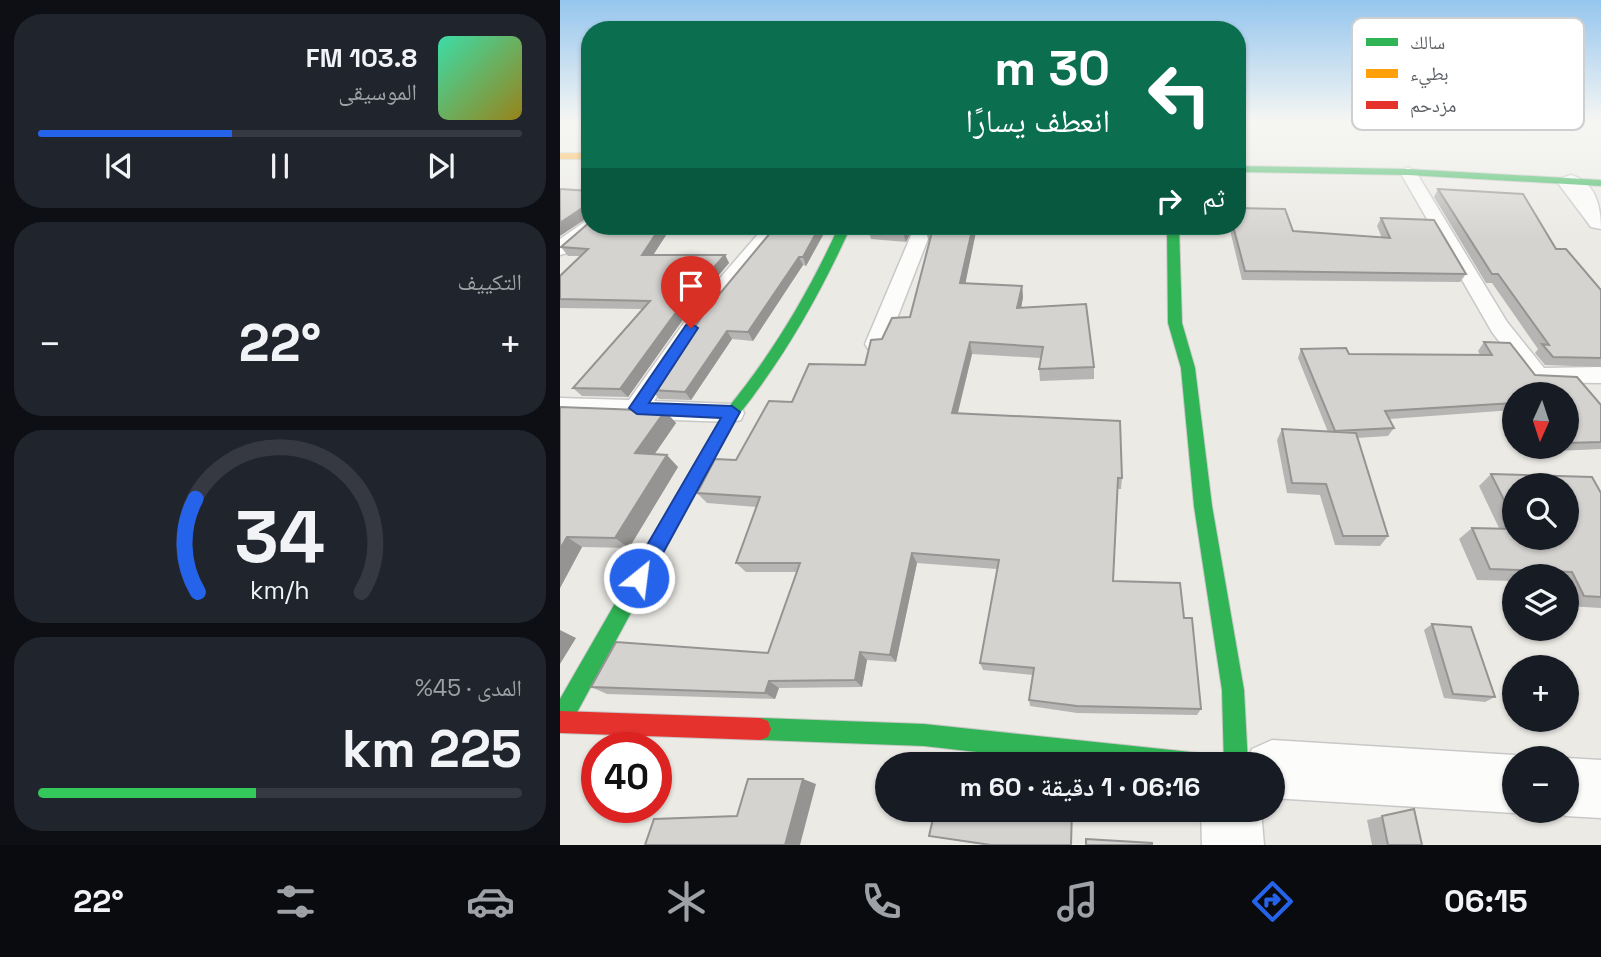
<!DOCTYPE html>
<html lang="ar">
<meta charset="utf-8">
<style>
:root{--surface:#171b24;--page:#20242c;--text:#f1f3f6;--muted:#9ea1a6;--line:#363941;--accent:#2563eb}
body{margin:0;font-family:"Space Grotesk","Noto Naskh Arabic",sans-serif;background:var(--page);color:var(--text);direction:rtl;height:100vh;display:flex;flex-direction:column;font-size:26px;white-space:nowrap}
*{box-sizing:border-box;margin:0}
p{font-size:23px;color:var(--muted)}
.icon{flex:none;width:38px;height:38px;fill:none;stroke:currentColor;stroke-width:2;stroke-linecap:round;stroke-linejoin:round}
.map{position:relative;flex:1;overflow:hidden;direction:ltr}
.details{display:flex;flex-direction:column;gap:14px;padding:14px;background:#0d0f14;width:560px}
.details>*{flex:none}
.banner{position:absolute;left:21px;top:21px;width:665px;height:214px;border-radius:28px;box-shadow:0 2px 5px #0004;direction:rtl;background:#0b6e4f;color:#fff;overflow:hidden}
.needle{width:46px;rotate:183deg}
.fabs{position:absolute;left:942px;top:382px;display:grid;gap:14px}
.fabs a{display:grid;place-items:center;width:77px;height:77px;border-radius:50%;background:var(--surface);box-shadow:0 2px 5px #0004;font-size:35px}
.speed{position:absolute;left:21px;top:732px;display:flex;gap:14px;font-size:35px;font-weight:700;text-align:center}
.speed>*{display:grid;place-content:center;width:91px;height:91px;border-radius:50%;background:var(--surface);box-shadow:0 2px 5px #0004;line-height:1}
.speed .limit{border:10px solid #d22;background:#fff;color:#111}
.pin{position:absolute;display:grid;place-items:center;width:60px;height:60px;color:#fff;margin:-72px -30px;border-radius:50% 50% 50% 0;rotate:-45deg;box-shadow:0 0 7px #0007}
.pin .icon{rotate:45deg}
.me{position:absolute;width:77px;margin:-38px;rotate:29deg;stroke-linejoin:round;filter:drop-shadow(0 0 5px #0008)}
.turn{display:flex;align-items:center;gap:24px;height:147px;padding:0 21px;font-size:32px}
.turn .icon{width:91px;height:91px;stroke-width:2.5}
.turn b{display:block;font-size:49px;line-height:60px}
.then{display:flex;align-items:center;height:66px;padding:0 21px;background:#0003;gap:14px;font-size:26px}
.big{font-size:52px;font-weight:600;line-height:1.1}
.details .card{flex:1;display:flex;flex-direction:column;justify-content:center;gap:10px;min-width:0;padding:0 24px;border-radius:28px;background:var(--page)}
.details .dial{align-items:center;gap:0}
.dial svg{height:182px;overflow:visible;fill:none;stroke:var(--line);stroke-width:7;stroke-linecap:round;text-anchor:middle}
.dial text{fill:var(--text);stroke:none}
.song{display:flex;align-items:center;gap:21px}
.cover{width:84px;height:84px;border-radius:10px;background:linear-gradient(135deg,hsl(160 70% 55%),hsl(50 70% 35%))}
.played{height:7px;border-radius:4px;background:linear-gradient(90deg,var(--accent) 40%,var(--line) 40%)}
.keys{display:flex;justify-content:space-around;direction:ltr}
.heat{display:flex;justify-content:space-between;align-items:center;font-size:38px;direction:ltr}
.charge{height:10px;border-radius:5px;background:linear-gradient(90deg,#34c759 45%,var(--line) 0)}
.trip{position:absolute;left:315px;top:752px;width:410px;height:70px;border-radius:35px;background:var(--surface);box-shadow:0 2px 5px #0004;font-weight:600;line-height:70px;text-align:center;direction:rtl}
.tabs{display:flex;height:112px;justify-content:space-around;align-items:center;background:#090b0e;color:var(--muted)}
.tabs .icon{width:49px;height:49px}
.tabs .selected{color:var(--accent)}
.tabs b{font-size:32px;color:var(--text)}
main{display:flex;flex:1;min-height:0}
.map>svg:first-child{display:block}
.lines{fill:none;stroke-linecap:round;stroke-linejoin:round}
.lane-casing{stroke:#c8c8c8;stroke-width:3}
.street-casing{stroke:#c8c8c8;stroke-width:3}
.fast-casing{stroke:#c7c7c6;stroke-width:2}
.slow-casing{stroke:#c7c7c6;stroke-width:2}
.jam-casing{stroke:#c7c7c6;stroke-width:2}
.lane{fill:#fcfcfb;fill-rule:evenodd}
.street{fill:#fcfcfb;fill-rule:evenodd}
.fast{fill:#30b455;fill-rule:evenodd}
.slow{fill:#ff9f0a;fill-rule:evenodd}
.jam{fill:#e5322d;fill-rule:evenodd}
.wall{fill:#b7b5b3;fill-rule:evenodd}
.shaded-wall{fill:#959492}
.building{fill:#d5d3d0;stroke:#959492;stroke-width:2}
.route{fill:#2563eb;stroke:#184099;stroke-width:2}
.key{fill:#fff;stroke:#cecfd0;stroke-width:2}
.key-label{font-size:19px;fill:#5b5f64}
</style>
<main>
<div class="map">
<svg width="1041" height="845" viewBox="0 0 1041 845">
<rect width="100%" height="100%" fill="#ebeae5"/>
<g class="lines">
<defs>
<path id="lane" d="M848 167 856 172 947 322 984 368 1041 367V383L970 382 932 332 840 172Z
M30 218V226L36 227 7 253 0 255V239Z
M205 226H223L150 316 94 401 172 404 181 406 184 413 181 420 172 422 0 416V398L69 400 136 306Z
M355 226H373L327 344 324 349H308L305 344Z"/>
<path id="street" d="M1011 175C1036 182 1041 207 1041 229L1031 227 998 183 1002 178Z
M712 740 954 755 961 758H954V810H961L954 813 712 798V765H685L692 749Z
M1006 758 1041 760V818L1006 816 992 810H1006Z
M641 810H701L704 845H642Z"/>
<path id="fast" d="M677 166 848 169 1041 180V186L848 175 677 172Z
M279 226H291C260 295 224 358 177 417L8 729 0 732V699L167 409C213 353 249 292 279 226Z
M607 226H619L622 323 635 368 652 506 684 690 688 765H664L662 690 634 506 621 368 608 323Z
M200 718 364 724 640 753 648 757 652 765H532L364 746 200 740 192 737 189 729 192 721Z"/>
<path id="slow" d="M0 153H30V159H0Z"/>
<path id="jam" d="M0 711 200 718 208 721 211 729 208 737 200 740 0 733Z"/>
</defs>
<use href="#lane" class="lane-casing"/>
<use href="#street" class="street-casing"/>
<use href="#fast" class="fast-casing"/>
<use href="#slow" class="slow-casing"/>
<use href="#jam" class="jam-casing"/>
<use href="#lane" class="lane"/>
<use href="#street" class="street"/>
<use href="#fast" class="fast"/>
<use href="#slow" class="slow"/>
<use href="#jam" class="jam"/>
</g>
<path class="wall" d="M878 189 996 249 1041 290V367L985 365 975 353 978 349 932 283H926L874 197Z
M821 218 906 274 900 282 682 280 669 226 822 238 817 226Z
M30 226H112L93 255H165L169 263 134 304 68 397 22 396 13 388 82 309 0 308V276L20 256H8L1 247Z
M268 226 246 266 243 265 193 341 172 339 131 400 99 399 92 390Z
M354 226 346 242 311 239 308 228Z
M368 226H480L479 229 417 227 405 283 462 286 463 297 461 308 534 367V379L480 381 479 369 481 358 412 354 398 413 562 478 561 489H558L553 581 624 618 641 709 637 715 517 713 470 706 469 700 473 675 423 670 420 663 437 569 357 563 336 662 307 660 302 687 219 688 215 699 47 694 31 687 208 653 237 572H186L176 563 197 507 147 503 137 493 176 460 232 402 305 365 322 339 350 317 369 243 366 231Z
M924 342 975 375 1041 405V449L973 452 971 446H1006V394H954V412L953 410 829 419 834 428 828 436 797 438 828 536 820 546 775 545 760 495 727 493 717 440 722 429 768 432 738 358 741 349 789 354 920 355 918 351Z
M0 407 105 411 116 423 94 455 118 467 69 548 22 547 0 588Z
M931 474 1041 493V608L1007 606 1006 603V576H954V581L917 580 899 539 912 528H939L919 486ZM954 485 1006 537H954Z
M872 624 935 697 925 702 884 698 864 630Z
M854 809 862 845H812L807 820Z
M369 836 512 845H425Z"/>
<path class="shaded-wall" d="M24 207 30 216 0 236V223Z
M101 226H112L88 263 82 255Z
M260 226H268L246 266 243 257Z
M345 226H354L346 242 342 230Z
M413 226H417V227L403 295 400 283Z
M165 255 169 263 134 304 68 397 60 389 128 296Z
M239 257 243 265 193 341 188 332Z
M462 286 463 297 459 320 457 308Z
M167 331 172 339 131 400 125 392Z
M410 342 412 354 395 424 392 413Z
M105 411 116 423 87 465 75 453Z
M107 455 118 467 69 548 55 538Z
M7 537 22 547 0 588V549Z
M352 553 357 563 336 662 330 655Z
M0 630 16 638 0 664Z
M300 652 307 660 302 687 295 680Z
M209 681 219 688 215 699 205 693Z
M243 779 256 784 240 845H225Z"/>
<path class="building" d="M0 189 30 191V217L24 207 0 223Z
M878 189 963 194 996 249H1006L1041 290V358L993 357 982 344 989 345 938 274H932Z
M677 208 725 209 733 231 830 238 821 218 874 220 906 274 685 271 673 226H677Z
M30 222V226H101L82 255H165L128 296 60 389 13 388 90 301 0 299V276L28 249 1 247Z
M216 226H260L243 257H239L188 332 167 331 125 392 92 390 147 309Z
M309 226H345L342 230 308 228Z
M368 226H413L400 283 462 286 457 308 526 304 534 367 479 369 483 347 410 342 392 413 560 421 562 478H558L553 581 620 583 624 618H632L641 709 517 706 469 700 474 668 420 663 439 560 352 553 330 655 300 652 295 680 209 681 205 693 31 687 56 642 208 653 240 563H176L200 497 137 493 155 459 176 460 209 401 232 402 249 364 305 365 311 340 322 339 332 318 350 317 372 232 366 231Z
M924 342 950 343 975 375 1017 377 1041 405V442L1006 443V394H954V403L825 411 834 428 775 431 741 349 786 348 789 354 932 355Z
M0 407 105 411 75 453 107 455 55 538 7 537 0 549Z
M722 429 796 433 828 536H783L766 484 732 483Z
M931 474 1032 477 1041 493V597L1024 596 1012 572 930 569 912 528 954 529V537H1006V485H954V520Z
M872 624 911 627 935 697 893 694Z
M188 779H243L225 845H85L94 819 177 816Z
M854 809 862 845H828L822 816Z
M375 810H512L511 845H431L369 836Z
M526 839 592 843V845H526Z"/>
<linearGradient id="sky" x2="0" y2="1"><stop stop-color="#95c6ee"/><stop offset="0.51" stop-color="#f6f6f3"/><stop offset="1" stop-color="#f6f6f3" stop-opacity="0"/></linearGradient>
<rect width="1041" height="239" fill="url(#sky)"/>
<path class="route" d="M131 323 138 328 89 403 172 406 180 412 86 584 79 587 72 584 69 578 72 571 161 418 77 414 69 408 126 325Z"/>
<rect x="792" y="18" width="232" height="112" rx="10" class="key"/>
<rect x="806" y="38" width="32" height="8" fill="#30b455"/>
<rect x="806" y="69" width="32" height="9" fill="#ff9f0a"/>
<rect x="806" y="101" width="32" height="8" fill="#e5322d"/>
<g class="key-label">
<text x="850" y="49">سالك</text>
<text x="850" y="80">بطيء</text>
<text x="850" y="112">مزدحم</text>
</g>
</svg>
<div class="fabs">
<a><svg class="needle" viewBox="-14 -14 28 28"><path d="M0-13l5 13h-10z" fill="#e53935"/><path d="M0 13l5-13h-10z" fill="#9ea1a6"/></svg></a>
<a><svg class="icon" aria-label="search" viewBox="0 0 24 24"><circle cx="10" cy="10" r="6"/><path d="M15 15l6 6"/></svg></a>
<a><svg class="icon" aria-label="layers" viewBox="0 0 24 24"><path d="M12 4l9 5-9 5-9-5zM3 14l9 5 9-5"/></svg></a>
<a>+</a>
<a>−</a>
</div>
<div class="speed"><div class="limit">40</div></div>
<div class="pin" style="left:131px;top:328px;background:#d93025"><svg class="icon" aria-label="arrive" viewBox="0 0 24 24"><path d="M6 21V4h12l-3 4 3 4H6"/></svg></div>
<svg class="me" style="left:79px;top:578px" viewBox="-20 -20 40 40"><circle r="17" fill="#2563eb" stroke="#fff" stroke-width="3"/><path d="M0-11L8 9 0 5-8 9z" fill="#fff"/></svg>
<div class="trip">06:16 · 1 دقيقة · 60 m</div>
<div class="banner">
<div class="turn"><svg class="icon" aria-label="left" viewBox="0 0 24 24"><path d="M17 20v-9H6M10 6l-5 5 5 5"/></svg><div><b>30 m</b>انعطف يسارًا</div></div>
<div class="then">ثم<svg class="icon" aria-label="right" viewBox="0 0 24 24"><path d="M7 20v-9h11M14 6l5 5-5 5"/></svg></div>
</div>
</div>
<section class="details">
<div class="card">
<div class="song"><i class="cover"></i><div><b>103.8 FM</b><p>الموسيقى</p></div></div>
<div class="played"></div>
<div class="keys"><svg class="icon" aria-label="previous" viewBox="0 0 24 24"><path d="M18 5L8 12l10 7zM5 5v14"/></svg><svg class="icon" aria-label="pause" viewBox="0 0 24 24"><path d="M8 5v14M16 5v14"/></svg><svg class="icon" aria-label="next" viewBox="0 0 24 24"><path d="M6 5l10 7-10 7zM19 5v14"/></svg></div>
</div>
<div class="card"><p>التكييف</p>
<div class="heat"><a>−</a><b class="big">22°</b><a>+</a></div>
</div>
<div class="card dial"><svg viewBox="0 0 100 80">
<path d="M14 69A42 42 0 1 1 86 69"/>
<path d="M14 69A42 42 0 0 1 13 28" stroke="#2563eb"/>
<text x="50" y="56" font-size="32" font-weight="700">34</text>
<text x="50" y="72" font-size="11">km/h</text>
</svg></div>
<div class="card"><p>المدى · 45%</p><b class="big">225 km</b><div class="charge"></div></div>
</section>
</main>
<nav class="tabs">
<b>06:15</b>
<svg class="icon selected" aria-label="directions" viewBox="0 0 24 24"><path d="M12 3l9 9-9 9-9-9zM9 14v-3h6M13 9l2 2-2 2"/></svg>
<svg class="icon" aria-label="music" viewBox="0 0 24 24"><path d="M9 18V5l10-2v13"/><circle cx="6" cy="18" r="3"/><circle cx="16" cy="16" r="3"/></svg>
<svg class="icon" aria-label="phone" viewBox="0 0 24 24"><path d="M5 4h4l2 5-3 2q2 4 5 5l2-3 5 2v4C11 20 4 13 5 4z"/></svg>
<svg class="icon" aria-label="climate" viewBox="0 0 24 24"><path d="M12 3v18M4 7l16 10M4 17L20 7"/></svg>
<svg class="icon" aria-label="car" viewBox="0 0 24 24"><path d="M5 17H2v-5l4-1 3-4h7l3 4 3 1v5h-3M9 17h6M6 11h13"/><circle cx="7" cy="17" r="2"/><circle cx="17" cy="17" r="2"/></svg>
<svg class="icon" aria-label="filters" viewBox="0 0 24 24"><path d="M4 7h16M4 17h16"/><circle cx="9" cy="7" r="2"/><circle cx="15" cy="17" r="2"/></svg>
<b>22°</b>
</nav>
